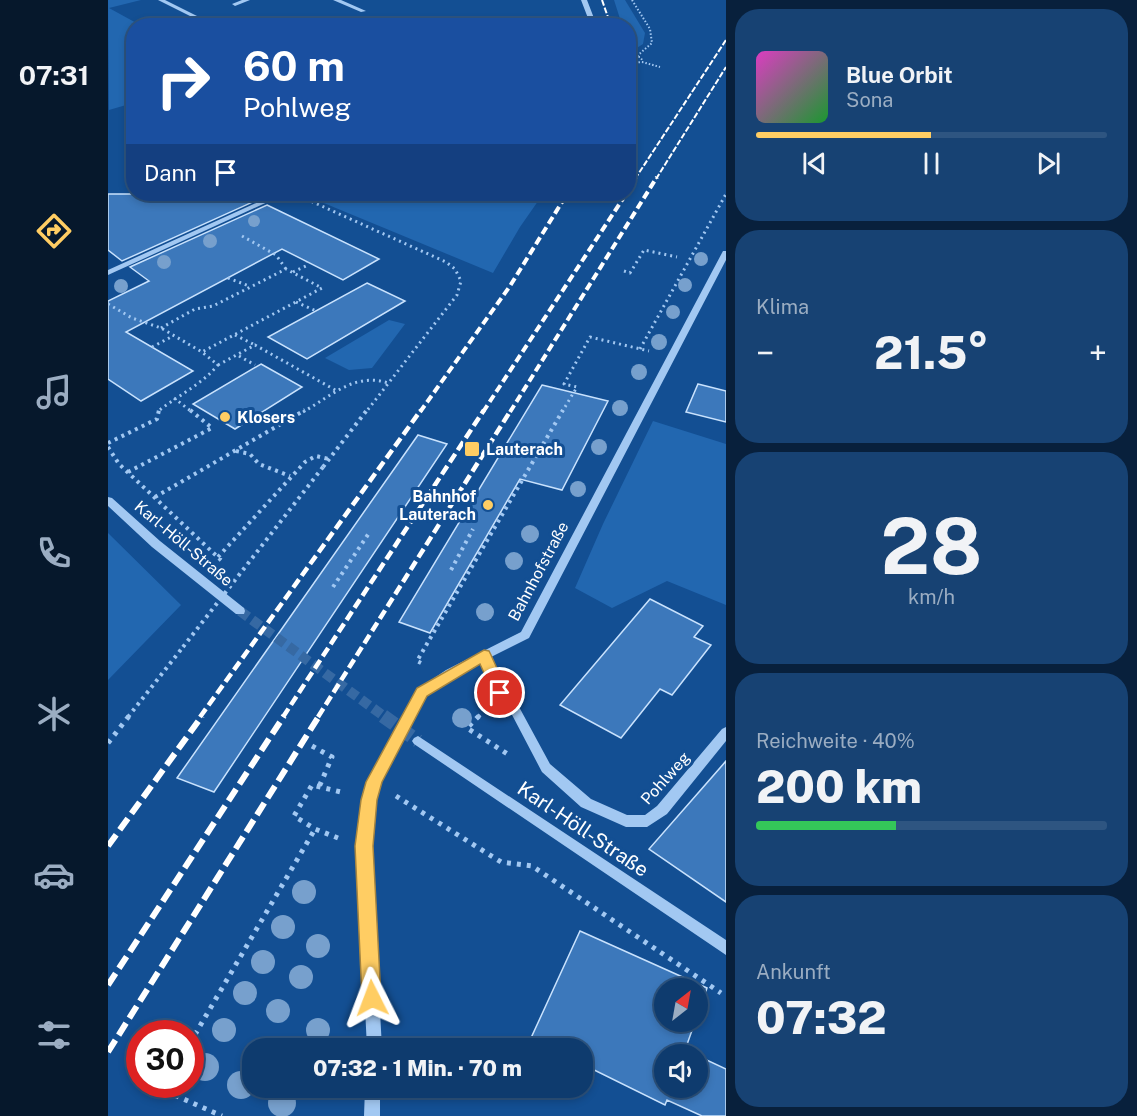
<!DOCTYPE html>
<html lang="de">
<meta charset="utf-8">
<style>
:root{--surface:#0e3b6e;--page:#174273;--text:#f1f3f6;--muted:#9badc2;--line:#2e5581;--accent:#ffcd63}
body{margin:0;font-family:"Public Sans",sans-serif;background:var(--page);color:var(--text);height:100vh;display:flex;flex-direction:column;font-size:22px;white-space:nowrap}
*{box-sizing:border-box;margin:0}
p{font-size:20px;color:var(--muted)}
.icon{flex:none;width:33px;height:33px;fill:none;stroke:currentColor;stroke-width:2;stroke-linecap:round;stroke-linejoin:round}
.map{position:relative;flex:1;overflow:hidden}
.side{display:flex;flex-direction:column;gap:9px;padding:9px;background:#08203c;width:411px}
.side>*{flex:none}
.banner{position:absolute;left:18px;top:18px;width:510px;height:183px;border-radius:24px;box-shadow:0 3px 9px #0003,0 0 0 2px var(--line);background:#1a4fa0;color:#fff;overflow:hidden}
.needle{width:39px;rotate:31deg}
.fabs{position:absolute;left:546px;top:978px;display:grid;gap:12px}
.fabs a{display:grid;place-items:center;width:54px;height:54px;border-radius:50%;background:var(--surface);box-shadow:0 3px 9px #0003,0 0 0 2px var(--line);font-size:30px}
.speed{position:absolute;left:18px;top:1020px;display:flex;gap:12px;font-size:30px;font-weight:700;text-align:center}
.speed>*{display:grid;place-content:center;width:78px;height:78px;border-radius:50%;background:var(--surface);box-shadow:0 3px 9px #0003,0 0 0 2px var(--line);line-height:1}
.speed .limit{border:9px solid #d22;background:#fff;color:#111}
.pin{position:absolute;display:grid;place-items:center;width:51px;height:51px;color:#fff;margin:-26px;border:3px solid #fff;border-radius:50%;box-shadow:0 2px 6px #0007}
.me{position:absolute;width:66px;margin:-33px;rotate:357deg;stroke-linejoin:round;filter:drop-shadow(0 0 4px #0008)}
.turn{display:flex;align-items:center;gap:21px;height:126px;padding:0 18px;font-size:27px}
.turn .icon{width:78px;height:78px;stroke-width:2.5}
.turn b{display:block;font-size:42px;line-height:51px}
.then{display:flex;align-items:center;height:57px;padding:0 18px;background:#0003;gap:12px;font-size:22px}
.big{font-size:45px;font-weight:800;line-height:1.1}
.side .card{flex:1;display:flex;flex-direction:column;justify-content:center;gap:9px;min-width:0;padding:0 21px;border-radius:24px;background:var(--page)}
.side .dial{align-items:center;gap:0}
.dial b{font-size:78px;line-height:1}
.song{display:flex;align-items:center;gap:18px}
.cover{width:72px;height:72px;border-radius:9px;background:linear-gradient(135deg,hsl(310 70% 55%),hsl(130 70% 35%))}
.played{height:6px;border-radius:3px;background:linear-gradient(90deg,var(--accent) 50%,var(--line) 50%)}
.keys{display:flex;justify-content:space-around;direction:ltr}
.heat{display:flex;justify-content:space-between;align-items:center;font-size:33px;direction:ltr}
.charge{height:9px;border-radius:4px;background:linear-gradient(90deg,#34c759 40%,var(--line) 0)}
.trip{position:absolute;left:134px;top:1038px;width:351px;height:60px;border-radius:24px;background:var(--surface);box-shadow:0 3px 9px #0003,0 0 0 2px var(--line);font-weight:800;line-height:60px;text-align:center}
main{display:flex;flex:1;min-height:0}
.menu{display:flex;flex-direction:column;width:108px;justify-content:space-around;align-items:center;background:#06182c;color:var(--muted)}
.menu .icon{width:42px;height:42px}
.menu .on{color:var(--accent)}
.menu b{font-size:27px;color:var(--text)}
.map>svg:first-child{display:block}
.green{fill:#2267b0}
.building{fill:#3c78bb;stroke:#c9e2fd;stroke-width:1.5}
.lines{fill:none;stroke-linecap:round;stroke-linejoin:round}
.minor-tunnel-far1{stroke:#3669a3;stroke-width:10;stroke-dasharray:10 5;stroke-linecap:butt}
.minor-tunnel{stroke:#3669a3;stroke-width:14;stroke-dasharray:14 7;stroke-linecap:butt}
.path-far3{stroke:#a2c8f2;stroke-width:2;stroke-dasharray:1.5 2;stroke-linecap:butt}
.path-far2{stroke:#a2c8f2;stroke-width:3;stroke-dasharray:2 4;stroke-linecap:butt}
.path-far1{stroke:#a2c8f2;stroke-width:4;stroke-dasharray:3 4.5;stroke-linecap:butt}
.path{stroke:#a2c8f2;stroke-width:5;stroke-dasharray:4 6;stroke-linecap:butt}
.minor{fill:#a2c8f2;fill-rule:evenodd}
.rail-far3{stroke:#fff;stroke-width:2;stroke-dasharray:6 2;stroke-linecap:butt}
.rail-far2{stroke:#fff;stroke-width:4;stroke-dasharray:8 4;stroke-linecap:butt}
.rail-far1{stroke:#fff;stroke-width:4.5;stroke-dasharray:10 4.5;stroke-linecap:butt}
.rail{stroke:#fff;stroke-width:6;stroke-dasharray:14 6;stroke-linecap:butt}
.path-bridge{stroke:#a2c8f2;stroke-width:4;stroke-dasharray:3 4.5;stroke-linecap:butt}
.tree{fill:#77a0cd}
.route{fill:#ffcd63;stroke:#a68540;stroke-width:1.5}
.poi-dot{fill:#ffcd63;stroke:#134f93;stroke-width:2}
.labels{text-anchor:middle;stroke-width:6;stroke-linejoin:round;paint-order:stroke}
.poi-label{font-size:16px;font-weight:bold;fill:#fff;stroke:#134f93;text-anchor:start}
.street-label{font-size:16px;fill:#fff;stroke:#134f93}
.near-street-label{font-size:20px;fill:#fff;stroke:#134f93}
</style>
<main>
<nav class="menu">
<b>07:31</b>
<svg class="icon on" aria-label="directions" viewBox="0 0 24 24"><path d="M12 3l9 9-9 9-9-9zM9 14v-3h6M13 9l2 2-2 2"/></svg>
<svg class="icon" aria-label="music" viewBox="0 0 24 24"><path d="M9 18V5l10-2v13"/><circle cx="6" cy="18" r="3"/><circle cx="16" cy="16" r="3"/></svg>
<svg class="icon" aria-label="phone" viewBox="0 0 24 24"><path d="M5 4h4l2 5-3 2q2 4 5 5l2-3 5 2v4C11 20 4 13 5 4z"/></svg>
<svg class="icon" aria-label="climate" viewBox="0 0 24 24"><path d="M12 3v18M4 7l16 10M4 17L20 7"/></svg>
<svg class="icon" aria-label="car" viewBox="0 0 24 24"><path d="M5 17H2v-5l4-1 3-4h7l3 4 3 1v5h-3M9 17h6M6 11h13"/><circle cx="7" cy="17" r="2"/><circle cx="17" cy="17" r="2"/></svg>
<svg class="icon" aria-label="filters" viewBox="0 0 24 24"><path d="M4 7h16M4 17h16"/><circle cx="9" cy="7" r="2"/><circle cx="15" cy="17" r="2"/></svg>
</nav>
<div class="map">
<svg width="618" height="1116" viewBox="0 0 618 1116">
<rect width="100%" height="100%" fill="#134f93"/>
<path class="green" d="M0 0H33L1 8 32 25 26 26 25 103 1 110Z
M506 0H517L537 33 535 44 521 53 520 26 514 25Z
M194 194H435L412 227 385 273Z
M281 320 297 324 264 368 241 370 217 358Z
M545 421 618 444V605L559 581 504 608 467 588 495 524Z
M0 533 73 605 0 680Z"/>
<path class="building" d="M0 194H135L149 200 14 261 0 250Z
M159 205 271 259 235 280 174 249 18 332 85 371 33 401 0 379V301L41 281 22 267Z
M259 283 297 301 199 359 160 337Z
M153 364 194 387 127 429 85 404Z
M590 384 618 391V422L578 412Z
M434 385 500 401 454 490 412 479 322 633 291 622Z
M310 435 339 444 106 792 69 778Z
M542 599 595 626 586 637 603 645 564 695 552 689 513 738 452 705Z
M618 761V902L541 849Z
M472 931 599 988 590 1015V988H556V1022H587L577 1050 587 1054H556V1088H590V1056L618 1069V1116H594L559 1100 557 1105 474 1064V1048H443L423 1038Z"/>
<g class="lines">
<path class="minor-tunnel-far1" d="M132 611 277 717"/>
<path class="minor-tunnel" d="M275 716 310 741"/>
<path class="path-far3" d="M524 0 542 29 544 43 529 56
M520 56 532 57 535 61
M534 62 552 67
M520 63 535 62"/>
<path class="path-far2" d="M198 199 338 262 347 269 353 281 349 295 258 412
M134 236 168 255 178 269
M516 271 522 273 536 250 569 257
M185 272 198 266 199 262
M120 278 141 286
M188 302 208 311
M0 304 24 318 53 328 94 352 110 365C93 385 69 396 49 412
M53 328 87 309 105 306 178 269 214 288 94 352
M127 335 147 345
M44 347 65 336
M532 349 618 194
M131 356 147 365
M110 365 147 345 229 391
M66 398 84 412
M195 412C223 396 247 372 280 383
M454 412 469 387 456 384 482 337 541 351"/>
<path class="path-far1" d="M0 443 49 419 51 410
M0 447 11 464 115 562
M128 451 142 454 151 464 182 476
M215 467 259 410
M20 472 104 428 82 410
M47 497 197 410
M110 557 197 462 208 456 221 459
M343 570 365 529
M225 587 261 533
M313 663 309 661 455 410
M20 717 75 647
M370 717 376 711"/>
<path class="path" d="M371 716 359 728 401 755
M0 743 21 716
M204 746 224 757 211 787
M288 796 393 862 424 866 613 993
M230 838 207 829 186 816 204 785 237 793
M82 1043 207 829
M58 1084 55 1090 114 1116"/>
<path class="minor" d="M50 0H57L109 26H102Z
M134 0H142L127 6 124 4Z
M225 0H233L258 11 253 12Z
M473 0H479L489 26H483Z
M168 194H177L0 275V270Z
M615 251H618V260L421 638 383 657 397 690 410 705 442 764 483 799 519 815H537L549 806 614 729 618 727V741L559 814 539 827H518L473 807 434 772 402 711 388 696 373 662 346 676 318 695 272 782 267 800 263 846 274 1048H259L249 846 255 800 260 782 310 689 338 670 413 632Z
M0 497 4 498 52 541 136 608 137 611 136 614H128L44 547 0 506Z
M310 736 618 940V955L306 744 304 741 306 738Z
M257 1088H272V1116H256Z"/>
<path class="rail-far3" d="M494 0 503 26
M527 179 618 40
M548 179 618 67"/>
<path class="rail-far2" d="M520 189 528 177
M312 412 402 286 459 194
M375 412 518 194
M402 412 549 177"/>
<path class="rail-far1" d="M92 717 313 410
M175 717 376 410
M210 717 403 410"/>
<path class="rail" d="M0 846 94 716
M0 985 176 716
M0 1052 211 716"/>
<path class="path-bridge" d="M75 647 215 467"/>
</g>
<g class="tree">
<circle cx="146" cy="221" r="6"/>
<circle cx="102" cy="241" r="7"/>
<circle cx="593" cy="259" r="7"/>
<circle cx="56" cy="262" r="7"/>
<circle cx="577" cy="285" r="7"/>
<circle cx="13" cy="286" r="7"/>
<circle cx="565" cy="312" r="7"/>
<circle cx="551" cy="342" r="8"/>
<circle cx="531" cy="372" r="8"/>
<circle cx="512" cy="408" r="8"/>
<circle cx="491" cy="447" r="8"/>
<circle cx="470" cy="489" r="8"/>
<circle cx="422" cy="534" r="9"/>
<circle cx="406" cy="561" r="9"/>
<circle cx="377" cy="612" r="9"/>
<circle cx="354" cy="718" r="10"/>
<circle cx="196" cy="892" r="12"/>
<circle cx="175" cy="927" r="12"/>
<circle cx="210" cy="946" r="12"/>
<circle cx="155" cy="962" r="12"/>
<circle cx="193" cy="977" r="12"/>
<circle cx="137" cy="993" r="12"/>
<circle cx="170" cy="1011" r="12"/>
<circle cx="116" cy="1030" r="12"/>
<circle cx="210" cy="1030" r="12"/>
<circle cx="97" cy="1067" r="14"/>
<circle cx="133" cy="1085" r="14"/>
<circle cx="174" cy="1103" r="14"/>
</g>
<path class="route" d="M376 650 381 651 383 655 400 693 398 697H387L372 664 319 696 274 782 269 800 265 846 273 998 270 1004 264 1007 257 1004 254 998 247 846 253 800 258 782 309 688Z"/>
<g class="poi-dot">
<circle cx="117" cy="417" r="6"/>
<rect x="356" y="441" width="16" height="16" rx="3"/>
<circle cx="380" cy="505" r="6"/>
</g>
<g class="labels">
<g class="poi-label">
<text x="129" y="423">Klosers</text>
<text x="378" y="455">Lauterach</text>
<text x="368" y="502" text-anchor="end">Bahnhof<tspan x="368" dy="18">Lauterach</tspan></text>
</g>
<g class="street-label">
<text transform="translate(76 543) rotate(40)" y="6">Karl-Höll-Straße</text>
<text transform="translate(430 571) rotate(-62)" y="6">Bahnhofstraße</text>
<text transform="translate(557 778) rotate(-48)" y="6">Pohlweg</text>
</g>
<g class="near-street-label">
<text transform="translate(475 829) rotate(34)" y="7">Karl-Höll-Straße</text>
</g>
</g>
</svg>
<div class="fabs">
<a><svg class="needle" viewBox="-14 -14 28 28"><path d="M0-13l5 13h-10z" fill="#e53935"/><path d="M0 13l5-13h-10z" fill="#9badc2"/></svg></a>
<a><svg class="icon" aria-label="sound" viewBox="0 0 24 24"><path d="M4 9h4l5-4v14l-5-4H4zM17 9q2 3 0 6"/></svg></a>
</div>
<div class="speed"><div class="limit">30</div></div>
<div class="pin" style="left:392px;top:693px;background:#d93025"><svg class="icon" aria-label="arrive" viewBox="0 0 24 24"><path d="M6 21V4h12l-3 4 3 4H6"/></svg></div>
<svg class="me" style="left:264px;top:998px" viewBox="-20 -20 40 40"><path d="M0-17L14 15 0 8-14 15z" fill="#ffcd63" stroke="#fff" stroke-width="4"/></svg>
<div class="trip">07:32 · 1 Min. · 70 m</div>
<div class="banner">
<div class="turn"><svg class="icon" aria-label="right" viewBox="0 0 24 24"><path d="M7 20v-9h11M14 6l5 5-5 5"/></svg><div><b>60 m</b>Pohlweg</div></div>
<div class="then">Dann<svg class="icon" aria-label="arrive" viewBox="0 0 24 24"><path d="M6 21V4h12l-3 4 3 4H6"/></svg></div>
</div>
</div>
<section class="side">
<div class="card">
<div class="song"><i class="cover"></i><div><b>Blue Orbit</b><p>Sona</p></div></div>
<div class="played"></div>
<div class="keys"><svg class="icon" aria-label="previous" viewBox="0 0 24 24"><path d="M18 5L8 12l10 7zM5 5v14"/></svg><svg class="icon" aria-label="pause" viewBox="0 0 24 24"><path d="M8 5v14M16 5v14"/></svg><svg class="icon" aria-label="next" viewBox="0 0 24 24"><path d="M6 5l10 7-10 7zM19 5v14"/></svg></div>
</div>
<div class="card"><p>Klima</p>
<div class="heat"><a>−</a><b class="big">21.5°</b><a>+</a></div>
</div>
<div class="card dial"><b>28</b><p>km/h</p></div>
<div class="card"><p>Reichweite · 40%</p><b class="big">200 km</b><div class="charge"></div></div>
<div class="card"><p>Ankunft</p><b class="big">07:32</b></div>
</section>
</main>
